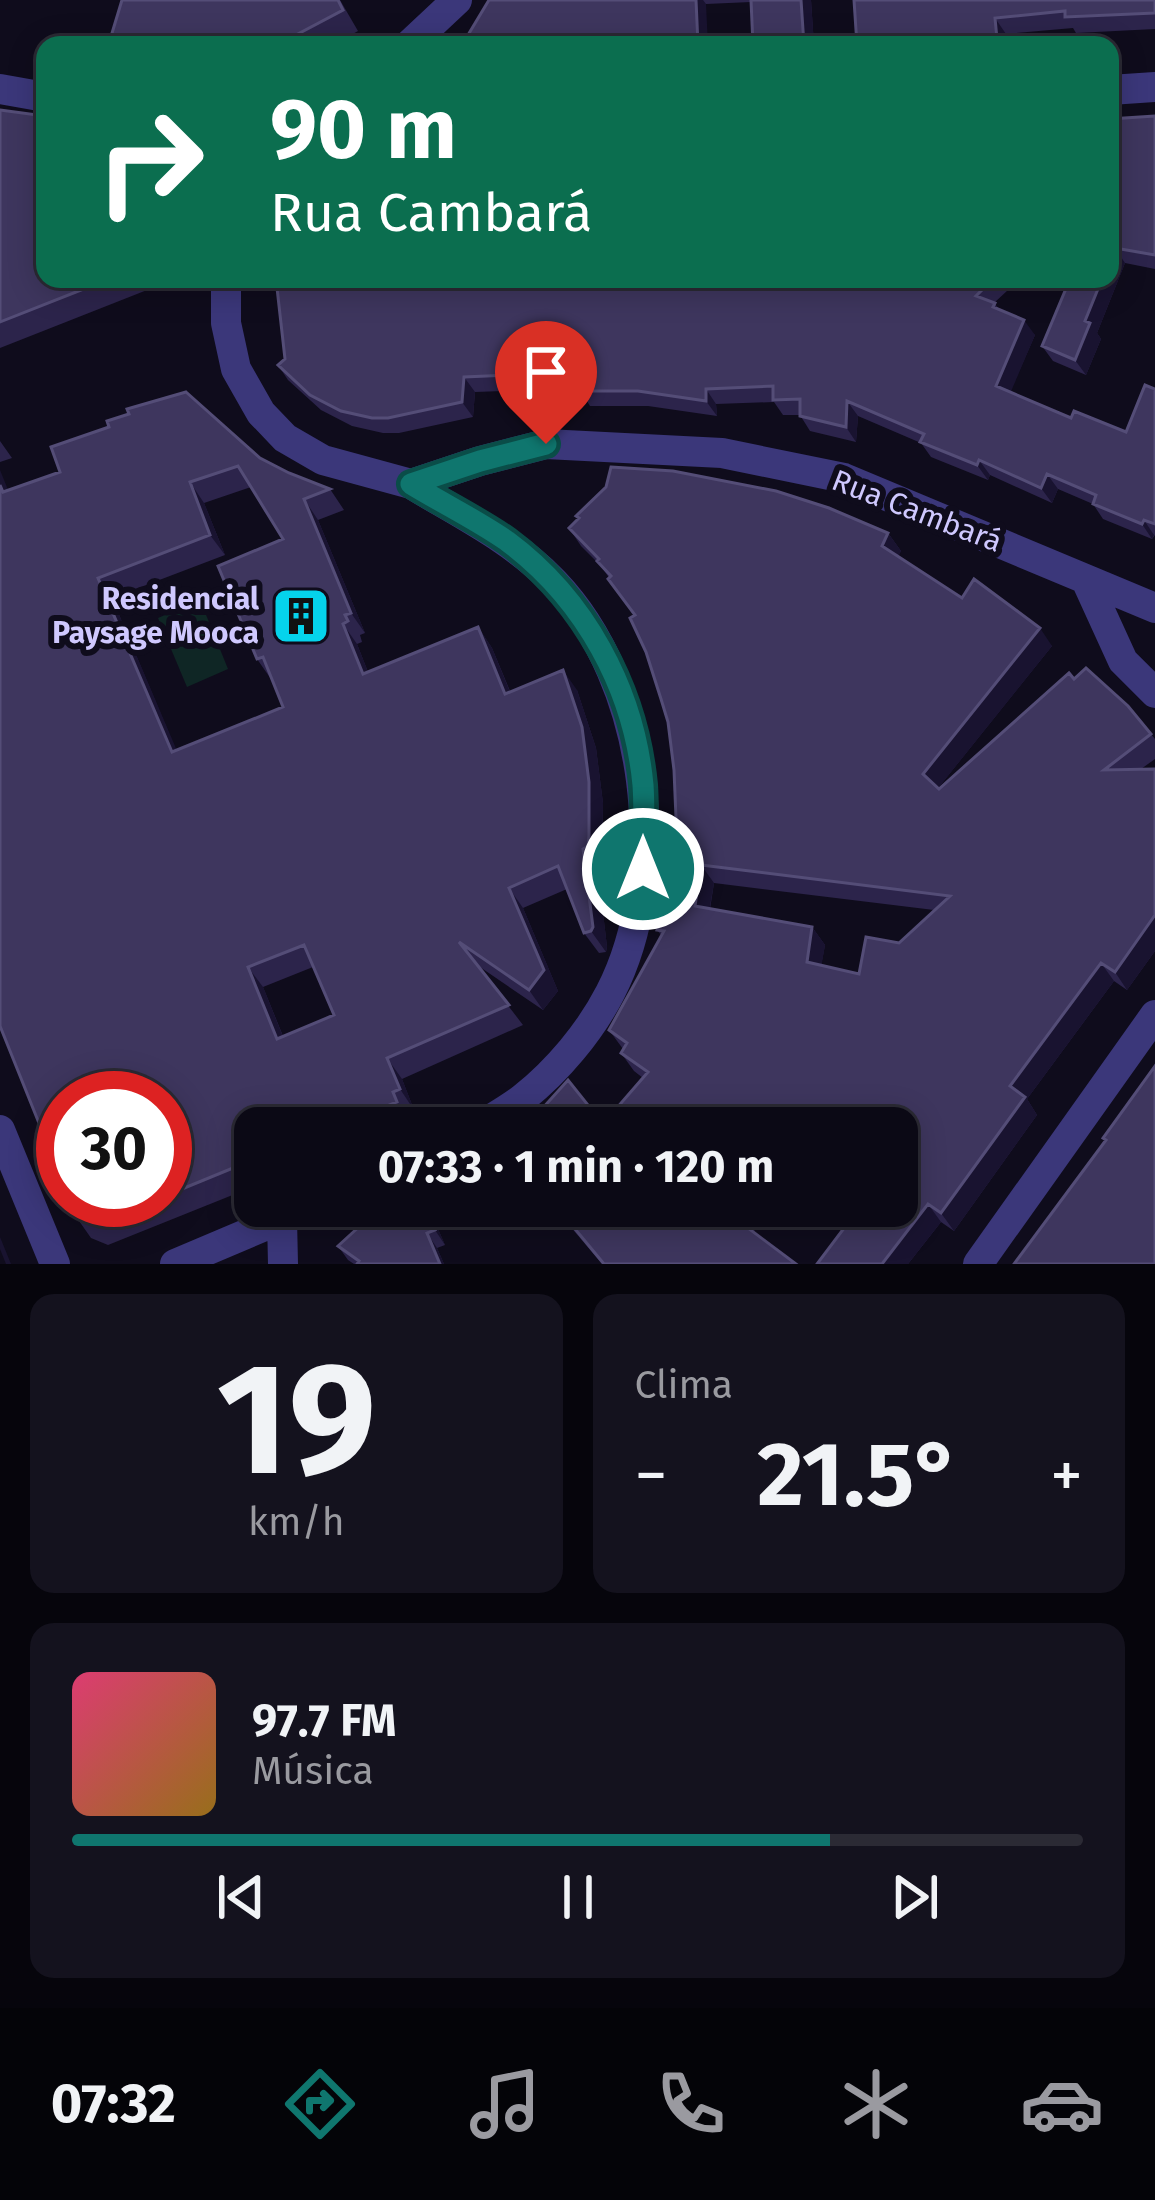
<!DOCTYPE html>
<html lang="pt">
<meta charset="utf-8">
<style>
:root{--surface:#0b0915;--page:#14121e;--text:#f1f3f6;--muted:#9a9aa0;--line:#2b2a34;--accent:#0f766e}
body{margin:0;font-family:"Fira Sans",sans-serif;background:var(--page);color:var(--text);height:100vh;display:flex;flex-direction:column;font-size:45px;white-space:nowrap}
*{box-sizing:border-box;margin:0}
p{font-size:39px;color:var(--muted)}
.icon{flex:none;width:66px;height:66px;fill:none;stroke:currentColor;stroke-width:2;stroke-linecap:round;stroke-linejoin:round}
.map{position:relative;height:1264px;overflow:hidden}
.sheet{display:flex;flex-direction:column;gap:30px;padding:30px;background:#06050c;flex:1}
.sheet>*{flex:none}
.top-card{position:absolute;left:36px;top:36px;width:1083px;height:252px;border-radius:24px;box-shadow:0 6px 30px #0003,0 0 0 3px var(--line);background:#0b6e4f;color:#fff;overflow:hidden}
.speed{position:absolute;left:36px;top:1071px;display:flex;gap:24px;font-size:60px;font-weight:700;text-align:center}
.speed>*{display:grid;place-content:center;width:156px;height:156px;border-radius:50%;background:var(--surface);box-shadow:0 6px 30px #0003,0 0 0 3px var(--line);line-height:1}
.speed .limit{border:18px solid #d22;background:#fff;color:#111}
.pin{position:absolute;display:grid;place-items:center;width:102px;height:102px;color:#fff;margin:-123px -51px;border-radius:50% 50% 50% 0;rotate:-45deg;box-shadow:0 0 12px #0007}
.pin .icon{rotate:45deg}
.me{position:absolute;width:132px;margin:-66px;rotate:0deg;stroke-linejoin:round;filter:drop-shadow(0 0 9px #0008)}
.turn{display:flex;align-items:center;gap:42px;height:252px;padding:0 36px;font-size:54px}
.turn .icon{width:156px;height:156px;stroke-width:2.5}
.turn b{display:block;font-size:84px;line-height:102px}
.big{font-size:90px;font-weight:700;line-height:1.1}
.sheet .tile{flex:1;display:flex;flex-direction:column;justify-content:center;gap:18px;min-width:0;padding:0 42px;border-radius:24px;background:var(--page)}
.sheet .dial{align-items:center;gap:0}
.dial b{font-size:156px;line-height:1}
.song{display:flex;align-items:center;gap:36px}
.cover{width:144px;height:144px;border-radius:18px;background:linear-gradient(135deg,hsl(340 70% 55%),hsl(40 70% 35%))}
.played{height:12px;border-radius:6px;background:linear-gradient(90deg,var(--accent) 75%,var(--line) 75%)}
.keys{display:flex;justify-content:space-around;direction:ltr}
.heat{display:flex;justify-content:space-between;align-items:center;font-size:66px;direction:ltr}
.sheet .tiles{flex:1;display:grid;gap:30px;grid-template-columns:1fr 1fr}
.tile:last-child{grid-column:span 2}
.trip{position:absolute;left:234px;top:1107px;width:684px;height:120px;border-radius:24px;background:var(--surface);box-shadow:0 6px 30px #0003,0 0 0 3px var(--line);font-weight:700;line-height:120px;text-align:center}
.tab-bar{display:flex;height:192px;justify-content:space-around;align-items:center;background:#040408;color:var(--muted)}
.tab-bar .icon{width:84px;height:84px}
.tab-bar .on{color:var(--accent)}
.tab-bar b{font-size:54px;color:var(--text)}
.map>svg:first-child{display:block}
.green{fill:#0f2625}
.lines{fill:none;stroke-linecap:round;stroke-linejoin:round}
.street{stroke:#3b377a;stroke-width:30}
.wall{fill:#2c244b;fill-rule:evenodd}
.shaded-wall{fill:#191330}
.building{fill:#3e365e;stroke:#544d77;stroke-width:3;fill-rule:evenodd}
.route-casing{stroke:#0a4d48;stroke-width:30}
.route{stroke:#0f766e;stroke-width:21}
.labels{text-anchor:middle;stroke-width:12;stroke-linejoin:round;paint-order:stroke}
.street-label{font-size:30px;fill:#cfc8fe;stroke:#0f0c1c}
.poi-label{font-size:30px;font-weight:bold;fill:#cfc8fe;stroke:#0f0c1c;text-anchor:end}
</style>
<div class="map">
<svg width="1155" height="1264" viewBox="0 0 1155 1264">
<rect width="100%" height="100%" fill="#0f0c1c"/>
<path class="green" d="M200 600 228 669 187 687 158 618Z"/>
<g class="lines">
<path class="street" d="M409 45 457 0
M0 89 45 97
M1110 90 1155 87
M226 279V323L236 369 261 413 285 438 323 460 411 484 480 461 546 444 722 453 844 478 1155 608
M411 484C460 514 514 540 554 582 649 681 672 873 610 993 590 1032 557 1071 523 1098 509 1109 492 1118 477 1128
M1086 580 1123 661 1155 693
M0 1130 55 1264
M282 1219 283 1264
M175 1264 312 1206
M978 1264 1155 1015"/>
</g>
<path class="wall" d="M122 0H340L358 31 333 45H110Z
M489 0H811L814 45H753L751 2 706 4Z
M854 0H1155V29L1076 33 1073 28 1006 34 1007 45H857Z
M0 110 45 279H175L0 348Z
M1155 116V269L1125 263 1097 333 1101 339 1086 375 1053 361 1042 346 1110 279V119Z
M276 279H1008V290L994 303 999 309 1035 335 1010 392 1071 418 1126 432 1155 389V535L1152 539 1103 519 1093 504 1058 489 1052 503 990 475 988 480 931 457 921 443 858 416 856 442 810 431 800 415H783L774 402 716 404 717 416 648 406H590L579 388 475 392 473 417 399 433H383L352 426 321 410 288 380 278 365 285 359Z
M0 441 12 458 0 462Z
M260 458 289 473 330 489 344 510 318 520 365 633 360 635 362 642 357 644 368 672 478 627 492 648 510 691 577 690 596 748 603 803V856L602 867 598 869 607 947 606 952 599 953 584 933 567 889 523 908 558 991 543 1010 477 965 523 1025 402 1079 414 1110 407 1112 411 1122 396 1128H255V1186L108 1245 91 1238 77 1218 70 1200H165V1098L8 490ZM251 487 283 539 257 659 271 679 283 707 176 750 112 598 225 555 204 503ZM313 967 334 1015 283 1036 263 987Z
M569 528 888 533 901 551 898 556 962 598 1052 646 938 788 939 789 1074 679 1128 706 1155 739V759L1141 769H1155V951L1127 990 1114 981 1027 1099 1037 1115 954 1231 941 1222 908 1264H817L853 1217 840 1206H897V1128H537L532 1120 603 1124 643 1078 634 1071 621 1053 623 1049 609 1030 661 935 657 930 671 888 676 818 674 770 668 722 635 616 601 566 581 546ZM714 883 934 910 899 943 859 974 821 966 825 945 812 927 710 909Z
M390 1206H428L445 1245 437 1248 444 1264H354L348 1260 338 1246Z
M553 1206H770L761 1218 763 1221 753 1232 796 1264H602Z"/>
<path class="shaded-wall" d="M696 0H703L706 4 708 45H698Z
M801 0H811L814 45H804Z
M995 18 1006 34 1007 45H1001L997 39Z
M1115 248 1125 263 1097 333 1101 339 1086 375 1075 360 1085 321 1102 279H1110V260Z
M1024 320 1035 335 1007 401 996 386Z
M464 377 475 392 473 417 462 402Z
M706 389 716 404 717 416 706 401Z
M847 401 858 416 856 442 846 427Z
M979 460 990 475 988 480 977 465Z
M0 470 17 512 3 492 0 485Z
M1047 474 1058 489 1052 503 1041 488Z
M190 482 204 503 225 555 210 535Z
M304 499 318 520 365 633 351 613Z
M1144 520 1154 535 1152 539 1142 524Z
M888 533 901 551 895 564 882 546Z
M98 578 112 598 186 772 172 752Z
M343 624 357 644 377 695 363 674Z
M478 627 492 648 519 714 505 694Z
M1040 628 1052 646 935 792 923 774Z
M563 670 577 690 596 748 603 803 602 867 588 846Z
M583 849 598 869 607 947 606 952 591 931Z
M701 865 714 883 707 924 695 906Z
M509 888 523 908 558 991 543 1010 529 990Z
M1155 915V951L1127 990 1115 972Z
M812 927 825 945 819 980 807 962Z
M1101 963 1114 981 1027 1099 1037 1115 954 1231 941 1213 1010 1086Z
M248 967 263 987 292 1059 277 1039Z
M387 1058 402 1079 414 1110 400 1089Z
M928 1204 941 1222 908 1264H881Z
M424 1206H428L445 1245 435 1230Z
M748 1206H770L761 1218 763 1221 749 1237 736 1219Z
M427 1233 437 1248 444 1264H440Z
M0 1237 11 1264H6L0 1249Z"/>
<path class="building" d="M122 0H338L343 10 277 45 109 43Z
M489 0H696L698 45H462Z
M751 0H801L804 45H753Z
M854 0H1155V13L1065 17V11L995 18 997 39 913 45H857Z
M0 110 45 116V279H109L0 322Z
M1155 116V255L1115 248 1110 260V119Z
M276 279H993L976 296 995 303 993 307 1024 320 996 386 1071 418 1074 411 1126 432 1145 385 1155 389V524L1144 520 1142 524 1093 504 1096 495 1047 474 1041 488 979 460 977 465 920 442 924 434 847 401 846 427 800 416V399L773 400V386L706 389V401L638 391H579L578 372 464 377 462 402 388 418H372L341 411 310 395 278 365 285 359Z
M1070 279H1102L1085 321 1090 323 1075 360 1042 346Z
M186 392 260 458 289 473 330 489 304 499 351 613 345 615 348 621 343 624 363 674 478 627 505 694 563 670 582 727 589 782V836L588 846 583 849 593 927 591 931 584 933 558 866 509 888 544 970 529 990 459 942 509 1005 387 1058 400 1089 393 1092 397 1102 332 1128H255V1159L165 1196V1098H63V1183L0 1026V485L3 492 60 472 51 447 109 427 107 421 129 414 127 409ZM238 466 283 539 218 566 257 659 263 657 283 707 172 752 98 578 210 535 190 482ZM304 945 334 1015 277 1039 248 967Z
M611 467 673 471 776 491 829 508 888 533 882 546 962 598 974 579 1040 628 923 774 939 789 1069 673 1074 679 1086 668 1128 706 1151 734 1104 770 1155 769V915L1115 972 1101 963 1010 1086 1025 1097 941 1213 928 1204 882 1264H817L857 1211 850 1206H897V1128H539L532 1120 568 1080 603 1124 648 1072 621 1053 627 1043 609 1030 664 931 657 930 671 888 676 818 674 770 668 722 661 699 646 652 630 618 635 615 608 579 611 576 597 561 599 559 569 528 579 518 576 516 606 487ZM701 865 950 896 899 943 866 937 859 974 807 962 812 927 695 906Z
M1155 1066V1264H1014L1106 1140 1103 1138Z
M70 1200H156L94 1225 77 1218Z
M390 1206H424L435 1230 427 1233 440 1264H357L359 1261 338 1246 372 1215Z
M556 1206H748L736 1219 796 1264H604Z"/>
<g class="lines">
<defs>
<path id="route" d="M546 444 480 461 411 484C442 503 477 520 507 541 585 599 634 689 643 785 645 813 643 841 643 869"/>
</defs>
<use href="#route" class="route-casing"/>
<use href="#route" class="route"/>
</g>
<defs>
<symbol id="building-square" viewBox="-11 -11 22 22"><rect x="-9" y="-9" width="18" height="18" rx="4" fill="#05d3ec" stroke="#0f0c1c"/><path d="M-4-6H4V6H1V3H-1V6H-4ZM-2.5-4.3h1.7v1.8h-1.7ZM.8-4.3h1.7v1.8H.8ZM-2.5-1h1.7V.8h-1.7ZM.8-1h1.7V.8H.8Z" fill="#111"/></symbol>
</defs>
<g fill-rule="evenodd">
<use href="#building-square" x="268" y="583" width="66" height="66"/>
</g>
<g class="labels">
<g class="street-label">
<text transform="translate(917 511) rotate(21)" y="10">Rua Cambará</text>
</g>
<g class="poi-label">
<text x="259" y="609">Residencial<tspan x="259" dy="34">Paysage Mooca</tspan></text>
</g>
</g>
</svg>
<div class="speed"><div class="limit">30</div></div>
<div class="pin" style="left:546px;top:444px;background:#d93025"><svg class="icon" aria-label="arrive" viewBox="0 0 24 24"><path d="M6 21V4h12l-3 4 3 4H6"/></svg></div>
<svg class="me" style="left:643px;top:869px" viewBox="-20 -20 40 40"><circle r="17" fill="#0f766e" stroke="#fff" stroke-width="3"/><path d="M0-11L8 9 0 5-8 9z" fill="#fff"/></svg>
<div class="trip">07:33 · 1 min · 120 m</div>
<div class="top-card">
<div class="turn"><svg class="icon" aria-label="right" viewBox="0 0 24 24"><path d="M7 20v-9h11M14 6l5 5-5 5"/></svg><div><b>90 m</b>Rua Cambará</div></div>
</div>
</div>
<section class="sheet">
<div class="tiles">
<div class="tile dial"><b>19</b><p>km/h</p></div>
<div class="tile"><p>Clima</p>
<div class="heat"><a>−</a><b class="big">21.5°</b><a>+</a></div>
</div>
<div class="tile">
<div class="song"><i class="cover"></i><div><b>97.7 FM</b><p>Música</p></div></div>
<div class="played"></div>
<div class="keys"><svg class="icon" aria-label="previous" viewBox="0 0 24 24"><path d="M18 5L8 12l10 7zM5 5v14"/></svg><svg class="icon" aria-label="pause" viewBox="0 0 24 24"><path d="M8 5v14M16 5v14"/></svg><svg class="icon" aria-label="next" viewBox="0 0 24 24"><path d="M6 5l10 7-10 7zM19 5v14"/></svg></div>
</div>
</div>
</section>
<nav class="tab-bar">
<b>07:32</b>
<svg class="icon on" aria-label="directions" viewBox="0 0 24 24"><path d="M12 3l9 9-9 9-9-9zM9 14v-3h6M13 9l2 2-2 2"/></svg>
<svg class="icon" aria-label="music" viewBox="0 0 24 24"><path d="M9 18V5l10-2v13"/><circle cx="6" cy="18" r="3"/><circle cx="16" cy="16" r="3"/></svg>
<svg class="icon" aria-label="phone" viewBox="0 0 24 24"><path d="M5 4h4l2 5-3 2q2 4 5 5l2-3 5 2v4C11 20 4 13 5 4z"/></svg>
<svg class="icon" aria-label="climate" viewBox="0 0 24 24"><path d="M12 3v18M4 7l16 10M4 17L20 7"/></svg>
<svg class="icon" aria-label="car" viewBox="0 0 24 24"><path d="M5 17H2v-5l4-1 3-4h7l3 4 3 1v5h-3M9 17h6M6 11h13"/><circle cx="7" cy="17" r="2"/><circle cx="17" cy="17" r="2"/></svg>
</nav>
